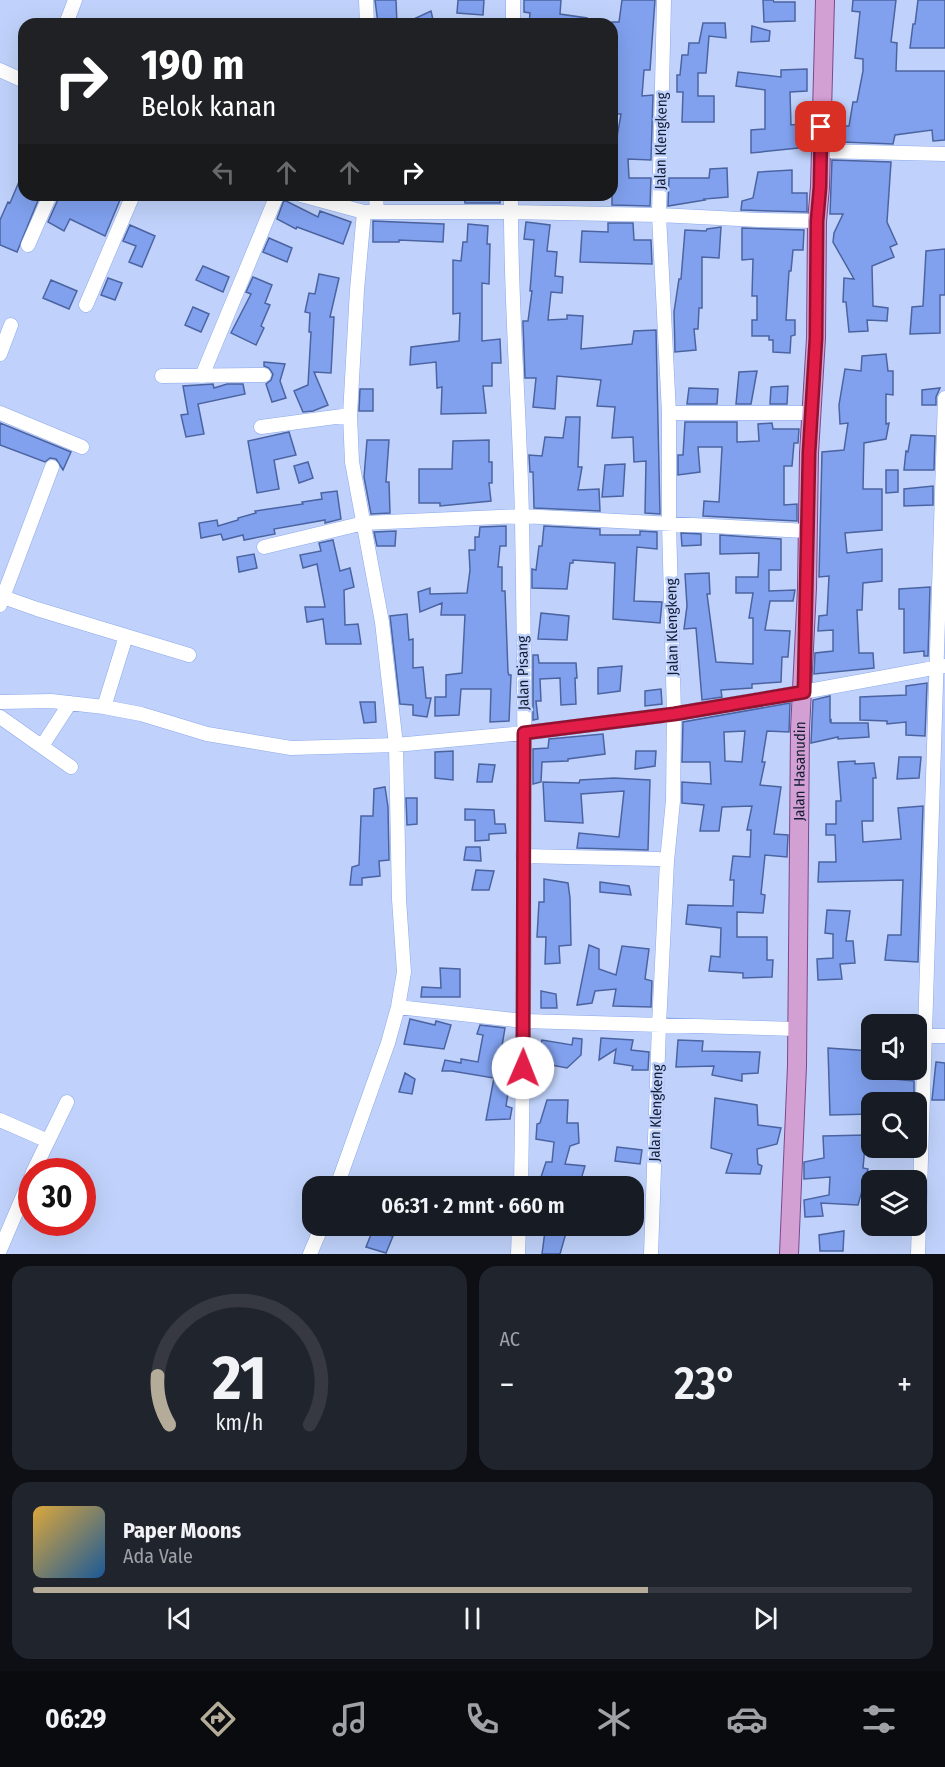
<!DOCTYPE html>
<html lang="id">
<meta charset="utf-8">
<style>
:root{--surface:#171b24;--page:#20242c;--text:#f1f3f6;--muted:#9ea1a6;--line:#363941;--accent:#b4ac98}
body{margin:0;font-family:"Fira Sans Condensed",sans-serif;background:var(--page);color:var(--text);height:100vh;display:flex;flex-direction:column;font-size:22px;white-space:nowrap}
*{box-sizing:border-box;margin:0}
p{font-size:20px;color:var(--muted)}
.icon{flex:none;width:33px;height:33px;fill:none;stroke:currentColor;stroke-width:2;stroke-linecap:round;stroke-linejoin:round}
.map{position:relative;height:1254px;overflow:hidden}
.panel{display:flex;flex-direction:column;gap:12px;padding:12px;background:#0d0f14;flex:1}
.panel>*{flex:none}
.banner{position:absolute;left:18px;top:18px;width:600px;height:183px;border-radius:18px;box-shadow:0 6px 24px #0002;background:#202124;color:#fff;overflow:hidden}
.tools{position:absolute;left:861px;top:1014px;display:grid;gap:12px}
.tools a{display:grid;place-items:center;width:66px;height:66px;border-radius:12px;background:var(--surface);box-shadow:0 6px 24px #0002;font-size:30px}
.speed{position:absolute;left:18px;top:1158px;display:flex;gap:12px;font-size:30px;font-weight:700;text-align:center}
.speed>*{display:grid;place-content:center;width:78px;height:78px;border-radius:50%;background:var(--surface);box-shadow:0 6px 24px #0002;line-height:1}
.speed .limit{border:9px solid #d22;background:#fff;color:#111}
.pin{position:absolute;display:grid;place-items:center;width:51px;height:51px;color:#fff;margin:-26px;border-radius:12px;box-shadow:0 3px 9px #0006}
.me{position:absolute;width:66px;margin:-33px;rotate:1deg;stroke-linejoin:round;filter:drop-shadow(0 0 4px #0008)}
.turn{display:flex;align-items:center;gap:21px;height:126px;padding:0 24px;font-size:27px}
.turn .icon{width:78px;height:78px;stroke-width:2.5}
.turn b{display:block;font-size:42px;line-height:51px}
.lanes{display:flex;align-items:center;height:57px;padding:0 24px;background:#0003;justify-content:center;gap:30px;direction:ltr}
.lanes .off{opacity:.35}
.big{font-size:45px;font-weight:600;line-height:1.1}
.panel .widget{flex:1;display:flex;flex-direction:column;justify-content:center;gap:9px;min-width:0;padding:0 21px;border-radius:18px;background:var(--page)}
.panel .dial{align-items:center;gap:0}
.dial svg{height:156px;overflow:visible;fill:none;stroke:var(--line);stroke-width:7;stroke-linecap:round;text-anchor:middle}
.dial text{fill:var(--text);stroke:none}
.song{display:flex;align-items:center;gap:18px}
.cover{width:72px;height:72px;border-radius:9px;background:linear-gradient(135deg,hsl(40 70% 55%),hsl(210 70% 35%))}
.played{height:6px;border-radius:3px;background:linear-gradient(90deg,var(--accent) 70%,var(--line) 70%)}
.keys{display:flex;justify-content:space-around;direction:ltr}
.heat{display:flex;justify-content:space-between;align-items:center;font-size:33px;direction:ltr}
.panel .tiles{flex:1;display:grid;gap:12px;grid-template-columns:1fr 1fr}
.widget:last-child{grid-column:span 2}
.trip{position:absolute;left:302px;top:1176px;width:342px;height:60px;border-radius:18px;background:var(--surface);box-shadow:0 6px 24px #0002;font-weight:600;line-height:60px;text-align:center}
.tabs{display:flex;height:96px;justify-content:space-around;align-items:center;background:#090b0e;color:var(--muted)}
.tabs .icon{width:42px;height:42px}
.tabs .on{color:var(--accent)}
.tabs b{font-size:27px;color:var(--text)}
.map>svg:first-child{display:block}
.building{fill:#81a1ef;stroke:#4b64a1;stroke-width:1.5;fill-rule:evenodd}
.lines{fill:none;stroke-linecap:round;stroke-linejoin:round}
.minor-casing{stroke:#8ca9eb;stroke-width:15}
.major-casing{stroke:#7c488a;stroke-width:20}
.minor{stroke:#fff;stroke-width:14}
.major{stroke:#d3a0d4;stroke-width:18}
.route-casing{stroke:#92132f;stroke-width:15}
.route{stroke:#e11d48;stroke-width:10}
.labels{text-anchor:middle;stroke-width:5;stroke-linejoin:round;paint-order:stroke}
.street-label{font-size:15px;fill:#111b34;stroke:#c0d2fb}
</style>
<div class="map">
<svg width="945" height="1254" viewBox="0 0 945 1254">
<rect width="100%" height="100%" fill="#c0d2fb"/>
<path class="building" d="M375 0H396L397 24H378Z
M458 0H484L483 15 457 13Z
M524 0H561L560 14 587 18 586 24H529L530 13 524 12Z
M622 0H655L650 70H644L642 96 653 95 651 160 628 159 629 178H651L650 206 612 205V166L621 114H612V22H619Z
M763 0H773L774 2H795V21L764 22Z
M853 0H896L891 42 897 43 896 71H945V140L933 141 932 130 895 135 893 144 842 142 843 126H849L853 102H857L863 71V59L855 58 860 12 852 11Z
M918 0H945V48H910L913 24H915Z
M431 11 434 24H403Z
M703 23H725L726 38 709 36 706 73H698V96H714V122H682L683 92H677V75H680L682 55H688L689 43H699Z
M752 26 770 31 769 41 751 42Z
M807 69V91L790 92 791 125 809 123 808 147 751 153V130L765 129V90L736 86 738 72 781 77V70Z
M832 160 891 162 887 222 897 244 890 247 894 257 872 266 873 306 888 308 887 321 867 320 868 331 849 332 846 302H843L844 278 854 279 833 242 834 233 843 214H830Z
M727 168 728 197 704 199 705 200 668 206 669 178H709L710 169Z
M24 170V195H38L39 198 17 252 0 245V220L8 202 10 203Z
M792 170V193H807V212L741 210 742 201 753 198 758 172Z
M60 195H122L105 236 70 219 64 231 48 222Z
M464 195H500V203H465Z
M284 200 318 217 320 211 351 222 343 244 297 227 296 229 277 219Z
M373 221 444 224 443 242 399 240V242H373Z
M526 222 550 225 547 251 557 252 555 276 563 277 562 293 551 292 548 320 567 319V315L583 316 581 349 632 344 634 331 656 330 660 514 645 513 646 461 634 462 633 437 612 438 615 407 597 406 601 380 557 376 555 409 533 407 536 378H525L523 323V321H528L532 291H530L534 240 524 239Z
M608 223H633L634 240H651L652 264 580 262 582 231 608 232Z
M468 224 488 226 487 244H490L489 284 482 283V341L500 339 501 363H492V386H483L486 413 441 414 442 387 437 388 436 362 410 365 411 347 459 341 460 313 453 314V260L461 261 463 242H467Z
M130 225 155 236 142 267 129 262 136 246 123 241Z
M721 227 719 258 702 257V308H699L698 329H694L696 350 675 352 674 312 679 279H681L685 230 706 231 707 229Z
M742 228 804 230 803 250H793L791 271H789L786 320H795V335L791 336 790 353 773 352V340H769V336H752V320H757V296H752L753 259 742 260Z
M269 238 292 248 287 262 263 252Z
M945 249V295H940V333L910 334 912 307 923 306 926 251Z
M203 266 229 277 223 292 196 280Z
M319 274 339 278 330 317H334L331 373 314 372 328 405 313 411 303 412 294 391 308 385 311 332H309L310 313 305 312 309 293 315 294Z
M253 277 272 285 265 303 270 305 261 326 264 328 256 345 231 333 251 294 246 292Z
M108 278 122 283 115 300 101 295Z
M51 280 77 291 69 309 43 298Z
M193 307 209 314 201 332 185 325Z
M886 354 888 371H893V395L886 394V424L889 423 886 439 864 443 863 489H882V530L845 533 847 553 882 549V581L863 583 862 610H857L859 653H873L874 668 814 674 815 653 833 651V630L818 631 819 616 827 615 829 576 819 577 822 452 844 450 848 423 840 424 839 405 845 369 861 371 862 356Z
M264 362 285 364 280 381 286 398 272 402 266 384 271 380 273 374 269 368 264 366Z
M757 371 751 404H736L739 372Z
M213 384 214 388 227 384H243L245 394 198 404 204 434 186 437 181 415 188 414 183 386Z
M788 386 787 404H770L771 387Z
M689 388 718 389 717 404H687Z
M940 388 936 397V405H922V390Z
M360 389H373V411H359Z
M566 417H580L578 467H582L578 490 599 489 600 511 534 508 533 472H530L529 455 542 456 545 437 563 438Z
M685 422H737V442L759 441 758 424 772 423 773 429H799L798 443H794L792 466H784V505L797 504V521L703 516 704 501 719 502 722 447H698L700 472 678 475V455H683Z
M0 423 71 452 63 470 56 459 50 458 45 462 0 445Z
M289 432 296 455 274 460 279 489 257 493 248 441Z
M911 435 935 436 934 470H904L906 451 908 452Z
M367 440H389L386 482H389L390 513 371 514 364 477Z
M489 440V462H492V483H489L491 501 440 506V503H419V469H452L453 441Z
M308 462 313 478 299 483 294 466Z
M625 464 623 496 602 497 605 465Z
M886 470H898V492L886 493Z
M933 486V505L904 506V489Z
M337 491 341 519 325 523V520L274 529 275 534 244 540 243 535 223 540 221 534 201 538 199 523 217 520 218 526 238 520V518L256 513 255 511 303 504 302 502 322 499 321 493Z
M506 526V546H500L498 567H502V591H505L508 672 509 675H511L509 721 490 722 491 689H461L459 715 435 716V697H446V675L462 673 465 615H441L442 603 420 612 418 592 430 588V594L467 593 470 570 469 550H475V537H479L480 527Z
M544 526 600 529V535H640V531L657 532V549L637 547 634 601 662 602 660 623 613 619 615 563 573 560V563H570L567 589 532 588V569L536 570 539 546H542Z
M396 531 395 546H377L374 532Z
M681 533 701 534V545L682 546Z
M720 535 781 539V570H769V591L795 590 793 601H770L765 630 790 631 788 657H782L781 682 752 684V688L721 690 722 697 702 700 696 628 684 629 687 606 685 574 709 573 710 594H707L716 662 753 664V618H749L753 593H736V577H758L759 553 720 554Z
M333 540 340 571 350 568 354 587 344 590 345 625 358 624 361 644H326L323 619 307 622 305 607H325L317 564 303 568 300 555 321 551 319 543Z
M254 554 257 568 239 572 237 557Z
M930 587 928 656H924V651L904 653V609H899V589Z
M541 613 569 616 567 640 538 639Z
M407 614 409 640 413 639V668L423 667 426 698H431L427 717 413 715V705L400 704 390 616Z
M533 655H538L539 663H576L577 678H575L576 704 561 705 560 678 540 679 541 701H536L538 719 533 720Z
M622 666 620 691 598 694V668Z
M927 683 925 736 906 735V722L887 724V721L860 720V697L906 695V686Z
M661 689 662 704 645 706V691Z
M830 696V721L831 720V723H868L869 737 838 739V737L811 743 813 700Z
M360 702H375L376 722 364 723Z
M790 703 789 732 767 731 762 762H765L760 785 781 787 774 834 788 835 787 857 765 855 761 894 765 895 763 913 737 912V937H767V960H773L772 977 743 978V973L709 971 711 956 720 957 721 928 686 924 688 905 733 906 734 880H730L733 856 750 857 751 830H747L752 806 722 807 719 831H700L704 805 682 803V782L711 784 710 762H682L683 722ZM745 731 742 762 725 761 724 732Z
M603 734 605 754 568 759V761L542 762 541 782 533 784V749L548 748 549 739Z
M453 751V780L435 778V752Z
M636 751H656L655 766 635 769Z
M899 757H921L919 778 897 779Z
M855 761V764L874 763 876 778H873V821H862L863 842 901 839 898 808 923 806 918 962 885 960 888 935H901L903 880 818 882 819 862H836L835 835H826V824H836V801H841L838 762Z
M479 764 495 765 492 782H477Z
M614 778 650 780 648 850 577 848 579 833 619 837 624 791 581 794 583 823 545 821 543 782 579 783 580 780Z
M385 787 388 807 389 860 379 861 380 876 362 878V885H350L352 867 359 865 361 816H373L374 789Z
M406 798H417V824L407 825Z
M465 809 494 810 495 824H505L506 833 489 834V840L475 841V820H465Z
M466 847H480L481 861 464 860Z
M476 870 494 871 489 890H472Z
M544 879 568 883 570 898 571 945 559 946 560 963 545 964 546 937H537L539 902H544Z
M600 882 629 886 631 895 600 892Z
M827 910 850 911 846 941H853L855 963 840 964 842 979 818 980 817 959 833 958V934L825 933Z
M589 945 599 949V969L616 975 622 946 649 949 645 979 652 981 651 1007 613 1006 616 989 595 991 592 1003 577 1005Z
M440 968 460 969V997H421L422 987 441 988Z
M541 991 556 994 557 1008H541Z
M410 1019 435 1025 436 1021 451 1025 444 1049 404 1044Z
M480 1025 505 1028 502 1046 514 1048 512 1070H514V1082L510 1081 506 1106 512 1108 510 1119 486 1120 494 1078 452 1071H442L445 1060 461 1063V1059L478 1062 483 1035 477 1034Z
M573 1038 582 1039 581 1055 567 1068 535 1062 542 1040 572 1045Z
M601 1038 633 1040 631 1050 649 1052 648 1070H632L633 1066 614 1063 616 1049 599 1060Z
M678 1040 703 1041 702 1051 760 1052 758 1073 742 1074V1081L712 1075 714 1066 676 1067Z
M828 1048 871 1051 872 1077 914 1081V1102H872V1114L830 1115Z
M936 1062 945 1063V1100H932Z
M405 1073 415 1079 412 1094 399 1092Z
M715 1098 757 1105 758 1125 781 1128 777 1144 757 1149 758 1164 762 1166 760 1174 726 1173 732 1154 711 1148Z
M547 1100H568L567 1123H578L579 1143 570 1146 565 1164 585 1166 580 1183 540 1180 546 1162H552L554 1142 536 1139 537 1124 540 1123Z
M866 1135 863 1168 868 1169 858 1205 821 1203 823 1216 805 1217 804 1200 829 1195 830 1177 804 1179V1162L824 1158 823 1136Z
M617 1147 642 1150 640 1164 615 1161Z
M545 1231 566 1233 560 1254H542Z
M844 1231 843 1251H820L819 1235Z
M372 1232 393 1236 386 1253 366 1247Z"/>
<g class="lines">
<defs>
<path id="minor" d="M366 0 367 24
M66 24 75 0
M513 24V0
M0 70 24 81
M821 151 945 154
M301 195 364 212H511L659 215 759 220 817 221
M376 195 377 212
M511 195C510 303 520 411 522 519 526 741 525 964 521 1186
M28 245 50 195
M86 305 133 195
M0 354 11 325
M162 376 264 375
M202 376 277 195
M0 413 82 447
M669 413H811
M261 427 350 415
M264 547 364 523 522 516 807 531
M3 597 37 609 126 636
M0 605 52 467
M0 702 51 701 104 707 141 714 207 734 291 748 396 745 524 733 674 714 803 692 945 666
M104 707 126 636 189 655
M0 717 71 767
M42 746 70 703
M523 856 658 859 667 861
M398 1007 524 1021 796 1029
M924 1036H945
M0 1120 48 1141
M33 1172 67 1102
M337 1186 388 1043 398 1007 404 972 399 899 396 745 382 622 352 462 350 415 357 290 364 212
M0 1250 32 1175
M310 1254 322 1226
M518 1254 519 1226
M651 1254 659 1025 667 861 673 801 674 714 669 523V413L659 215 664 0
M918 1254 945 398"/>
<g id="major">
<path id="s1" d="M789 1254 797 1066 800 730 807 588 809 453 816 338 817 221 820 187 825 0"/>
</g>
</defs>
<use href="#minor" class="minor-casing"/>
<use href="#major" class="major-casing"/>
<use href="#minor" class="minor"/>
<use href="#major" class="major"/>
</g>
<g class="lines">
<defs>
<path id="route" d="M523 1068 524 733 674 714 804 692 809 453 816 338 817 221 820 187 821 127"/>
</defs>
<use href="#route" class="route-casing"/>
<use href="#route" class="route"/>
</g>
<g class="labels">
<g class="street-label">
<text transform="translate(661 141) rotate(-89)" y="5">Jalan Klengkeng</text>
<text transform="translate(672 627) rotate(-91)" y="5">Jalan Klengkeng</text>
<text transform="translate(523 673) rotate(-91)" y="5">Jalan Pisang</text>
<text dy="5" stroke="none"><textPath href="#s1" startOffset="483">Jalan Hasanudin</textPath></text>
<text transform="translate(656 1113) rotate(-88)" y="5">Jalan Klengkeng</text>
</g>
</g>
</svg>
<div class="tools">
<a><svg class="icon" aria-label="sound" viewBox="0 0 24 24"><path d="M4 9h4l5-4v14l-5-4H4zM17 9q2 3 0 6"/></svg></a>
<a><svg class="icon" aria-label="search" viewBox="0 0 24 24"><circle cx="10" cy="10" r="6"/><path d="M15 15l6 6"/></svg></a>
<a><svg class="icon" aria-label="layers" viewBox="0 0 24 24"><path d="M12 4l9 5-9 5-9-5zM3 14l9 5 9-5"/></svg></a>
</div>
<div class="speed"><div class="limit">30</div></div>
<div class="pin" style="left:821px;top:127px;background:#d93025"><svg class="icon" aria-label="arrive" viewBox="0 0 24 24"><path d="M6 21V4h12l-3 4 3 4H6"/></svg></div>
<svg class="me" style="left:523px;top:1068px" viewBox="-20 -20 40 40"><circle r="19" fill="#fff"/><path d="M0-13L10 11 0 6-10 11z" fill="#e11d48"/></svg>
<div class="trip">06:31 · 2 mnt · 660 m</div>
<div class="banner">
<div class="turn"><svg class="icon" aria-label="right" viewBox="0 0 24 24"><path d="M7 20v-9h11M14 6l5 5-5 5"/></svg><div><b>190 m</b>Belok kanan</div></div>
<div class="lanes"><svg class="icon off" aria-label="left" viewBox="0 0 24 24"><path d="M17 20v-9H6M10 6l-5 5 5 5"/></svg><svg class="icon off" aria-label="ahead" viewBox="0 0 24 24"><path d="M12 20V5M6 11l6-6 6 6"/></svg><svg class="icon off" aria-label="ahead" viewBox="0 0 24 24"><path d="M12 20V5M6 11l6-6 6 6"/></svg><svg class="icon" aria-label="right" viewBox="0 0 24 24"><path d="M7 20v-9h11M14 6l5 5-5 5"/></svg></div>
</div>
</div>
<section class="panel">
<div class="tiles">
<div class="widget dial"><svg viewBox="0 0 100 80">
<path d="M14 69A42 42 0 1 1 86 69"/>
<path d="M14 69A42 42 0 0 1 8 44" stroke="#b4ac98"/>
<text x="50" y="56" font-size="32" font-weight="700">21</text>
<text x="50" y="72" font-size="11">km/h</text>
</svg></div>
<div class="widget"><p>AC</p>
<div class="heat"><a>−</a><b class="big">23°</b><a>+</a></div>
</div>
<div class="widget">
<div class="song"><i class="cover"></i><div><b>Paper Moons</b><p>Ada Vale</p></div></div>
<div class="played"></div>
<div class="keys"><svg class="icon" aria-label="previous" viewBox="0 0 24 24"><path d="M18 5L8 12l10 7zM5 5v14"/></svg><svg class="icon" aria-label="pause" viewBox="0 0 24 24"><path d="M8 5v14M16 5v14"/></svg><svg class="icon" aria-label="next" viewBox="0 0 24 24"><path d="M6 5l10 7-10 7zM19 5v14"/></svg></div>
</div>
</div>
</section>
<nav class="tabs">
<b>06:29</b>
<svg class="icon on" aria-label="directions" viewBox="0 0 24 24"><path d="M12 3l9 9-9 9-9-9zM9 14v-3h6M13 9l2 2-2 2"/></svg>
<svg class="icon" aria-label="music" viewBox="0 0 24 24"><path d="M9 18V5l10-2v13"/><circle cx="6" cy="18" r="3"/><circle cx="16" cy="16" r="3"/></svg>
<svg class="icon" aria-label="phone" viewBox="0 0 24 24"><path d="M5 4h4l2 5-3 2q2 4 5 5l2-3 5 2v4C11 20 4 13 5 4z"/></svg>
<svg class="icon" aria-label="climate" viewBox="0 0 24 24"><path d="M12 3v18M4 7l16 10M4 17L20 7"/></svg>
<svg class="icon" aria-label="car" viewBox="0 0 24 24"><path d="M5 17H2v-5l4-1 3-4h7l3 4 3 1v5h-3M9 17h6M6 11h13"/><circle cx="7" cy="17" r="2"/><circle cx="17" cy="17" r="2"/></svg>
<svg class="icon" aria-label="filters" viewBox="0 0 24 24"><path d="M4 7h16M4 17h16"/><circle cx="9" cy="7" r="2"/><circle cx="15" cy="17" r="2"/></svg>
</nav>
